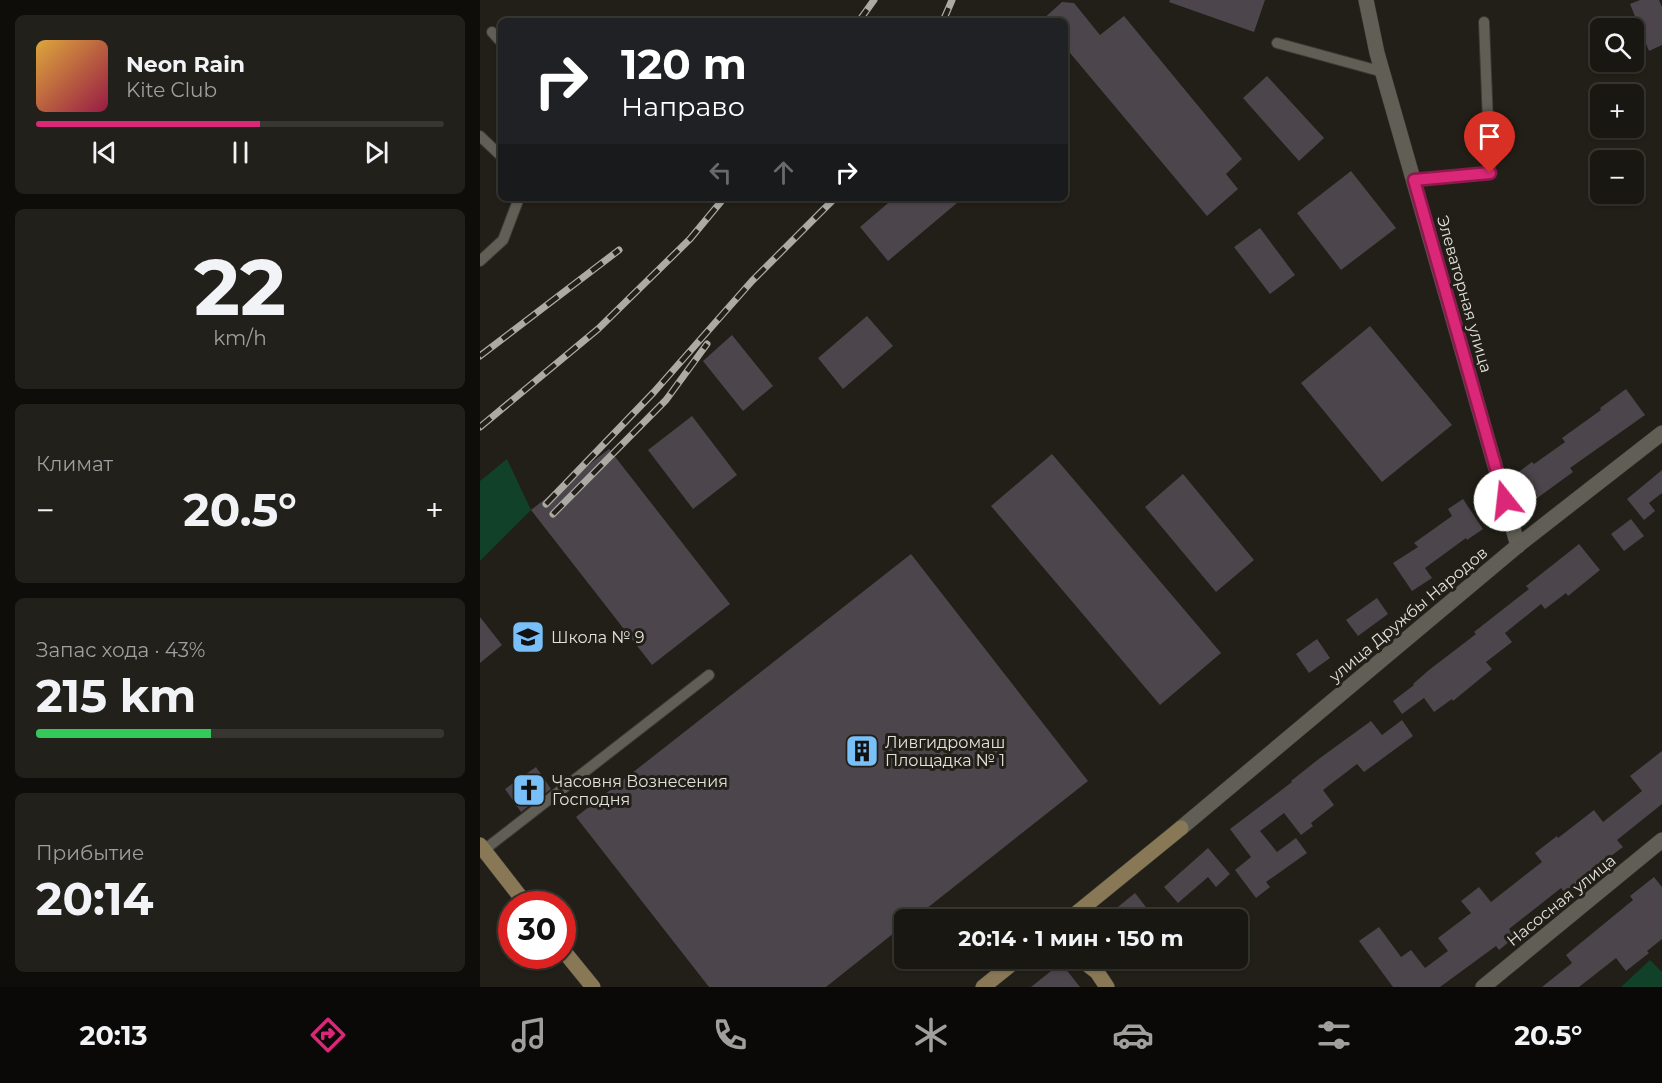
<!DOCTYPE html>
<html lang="ru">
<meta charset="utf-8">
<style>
:root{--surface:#191711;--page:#22201a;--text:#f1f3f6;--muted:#9f9f9f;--line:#373631;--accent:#db2777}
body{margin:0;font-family:Montserrat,sans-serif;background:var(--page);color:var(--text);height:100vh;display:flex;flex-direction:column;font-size:22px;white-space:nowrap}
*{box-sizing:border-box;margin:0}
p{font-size:20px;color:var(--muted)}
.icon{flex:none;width:33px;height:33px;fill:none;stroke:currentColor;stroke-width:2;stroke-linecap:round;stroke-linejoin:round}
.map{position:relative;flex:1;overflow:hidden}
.drawer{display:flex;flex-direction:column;gap:15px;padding:15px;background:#0e0d09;width:480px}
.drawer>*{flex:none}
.guide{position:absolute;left:18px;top:18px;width:570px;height:183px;border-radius:9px;box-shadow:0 2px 4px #0004,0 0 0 2px var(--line);background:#202124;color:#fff;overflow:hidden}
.controls{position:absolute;left:1110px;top:18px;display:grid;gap:12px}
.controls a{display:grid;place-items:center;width:54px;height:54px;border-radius:9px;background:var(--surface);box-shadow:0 2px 4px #0004,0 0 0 2px var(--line);font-size:30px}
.speed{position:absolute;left:18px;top:891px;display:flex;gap:12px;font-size:30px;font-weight:700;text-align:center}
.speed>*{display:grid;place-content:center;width:78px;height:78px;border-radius:50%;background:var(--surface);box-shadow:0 2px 4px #0004,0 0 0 2px var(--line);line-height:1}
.speed .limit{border:9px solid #d22;background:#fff;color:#111}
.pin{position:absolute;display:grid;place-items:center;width:51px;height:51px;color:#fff;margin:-62px -26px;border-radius:50% 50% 50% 0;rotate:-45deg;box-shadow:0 0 6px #0007}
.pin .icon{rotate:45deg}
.me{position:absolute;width:66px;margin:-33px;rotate:344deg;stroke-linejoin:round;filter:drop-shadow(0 0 4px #0008)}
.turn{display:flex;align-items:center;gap:21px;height:126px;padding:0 24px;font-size:27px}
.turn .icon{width:78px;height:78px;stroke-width:2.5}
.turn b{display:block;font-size:42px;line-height:51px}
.lanes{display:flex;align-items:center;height:57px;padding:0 24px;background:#0003;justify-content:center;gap:30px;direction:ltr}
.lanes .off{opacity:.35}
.big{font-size:45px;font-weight:700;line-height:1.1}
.drawer .card{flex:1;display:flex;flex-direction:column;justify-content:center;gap:9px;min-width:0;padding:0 21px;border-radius:9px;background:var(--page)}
.drawer .dial{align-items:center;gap:0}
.dial b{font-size:78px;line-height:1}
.song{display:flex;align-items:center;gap:18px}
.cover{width:72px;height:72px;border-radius:9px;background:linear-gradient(135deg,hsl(40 70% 55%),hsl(340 70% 35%))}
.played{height:6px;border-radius:3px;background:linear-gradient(90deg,var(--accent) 55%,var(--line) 55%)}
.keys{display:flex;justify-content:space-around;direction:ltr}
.heat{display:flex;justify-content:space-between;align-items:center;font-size:33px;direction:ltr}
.charge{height:9px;border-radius:4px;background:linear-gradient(90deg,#34c759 43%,var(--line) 0)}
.trip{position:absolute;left:414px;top:909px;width:354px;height:60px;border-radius:9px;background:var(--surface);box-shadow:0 2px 4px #0004,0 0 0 2px var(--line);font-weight:700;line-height:60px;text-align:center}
.tab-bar{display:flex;height:96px;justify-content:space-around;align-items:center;background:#0a0907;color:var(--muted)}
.tab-bar .icon{width:42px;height:42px}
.tab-bar .selected{color:var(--accent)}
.tab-bar b{font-size:27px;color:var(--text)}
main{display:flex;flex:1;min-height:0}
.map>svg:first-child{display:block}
.green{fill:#114129}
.building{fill:#4d454c}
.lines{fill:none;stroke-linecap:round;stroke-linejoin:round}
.lane-casing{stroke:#3a3933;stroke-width:12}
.street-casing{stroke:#3a3933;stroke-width:16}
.secondary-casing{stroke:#3a3933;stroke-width:16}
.lane{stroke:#615f55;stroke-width:10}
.street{stroke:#615f55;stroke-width:15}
.secondary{stroke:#897856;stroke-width:15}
.rail-casing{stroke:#abaaa3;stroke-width:7}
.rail{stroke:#211f17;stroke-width:4.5;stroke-dasharray:14;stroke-linecap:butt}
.route-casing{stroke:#8e194d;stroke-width:15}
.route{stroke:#db2777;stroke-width:10}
.labels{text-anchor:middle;stroke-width:6;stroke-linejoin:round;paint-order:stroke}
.street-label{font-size:16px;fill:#e2e1db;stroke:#211f17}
.poi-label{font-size:16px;fill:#e2e1db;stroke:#211f17;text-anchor:start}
</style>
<main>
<section class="drawer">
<div class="card">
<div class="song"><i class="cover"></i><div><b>Neon Rain</b><p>Kite Club</p></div></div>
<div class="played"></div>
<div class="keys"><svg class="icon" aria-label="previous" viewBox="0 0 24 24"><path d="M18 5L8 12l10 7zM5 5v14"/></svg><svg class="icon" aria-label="pause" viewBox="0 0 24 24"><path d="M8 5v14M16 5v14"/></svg><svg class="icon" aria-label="next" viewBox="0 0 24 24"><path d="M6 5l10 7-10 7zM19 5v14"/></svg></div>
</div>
<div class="card dial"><b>22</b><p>km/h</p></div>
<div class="card"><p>Климат</p>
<div class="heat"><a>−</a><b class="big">20.5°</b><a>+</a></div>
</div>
<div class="card"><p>Запас хода · 43%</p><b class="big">215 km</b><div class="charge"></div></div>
<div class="card"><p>Прибытие</p><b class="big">20:14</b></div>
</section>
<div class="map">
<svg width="1182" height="987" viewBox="0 0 1182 987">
<rect width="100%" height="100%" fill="#211f17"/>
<path class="green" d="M27 459 51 510 0 561V481Z
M1170 960 1182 972V987H1141Z"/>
<path class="building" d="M690 0H785L774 32 689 2Z
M1160 0H1179L1182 7V45L1169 51 1150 4Z
M582 2 594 3 620 35 644 16 762 159 746 174 758 189 727 216 585 47V21H561Z
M787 76 844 138 819 161 763 98Z
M871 171 916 228 861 270 817 213Z
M414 198H483L408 261 380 227Z
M780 228 815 275 790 294 754 247Z
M387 316 413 346 363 389 338 358Z
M890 326 972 425 902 482 821 383Z
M252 335 293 386 263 411 223 361Z
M1146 389 1165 415 1090 468 1093 472 1045 507 1031 488 1029 479 1052 462 1054 464 1085 442 1082 438 1121 410 1120 408Z
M212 416 257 475 213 509 168 450Z
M129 449 250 604 172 665 51 510Z
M572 454 741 653 680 705 511 506Z
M1182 470V493L1169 503 1175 511 1164 520 1147 499Z
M703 474 774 560 736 592 665 507Z
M983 499 1003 529 987 540 986 538 945 568 952 578 932 591 913 563 938 547 934 543 972 516 968 509Z
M1151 519 1164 536 1144 551 1131 534Z
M1099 544 1120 570 1088 596 1086 593 1065 609 1061 604 1025 633 1032 642 1006 662 1012 669 973 701 972 699 954 712 944 698 922 714 913 701 934 685 933 684 949 670 996 634 994 632 1049 589 1046 586Z
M431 554 608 781 432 920H424V925L346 987H229L96 817Z
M897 598 908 614 878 636 866 620Z
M0 617 22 645 0 663Z
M837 639 850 658 829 673 816 654Z
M922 720 933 736 884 772 877 764 843 790 854 805 831 823 833 826 821 835 804 813 780 831 797 852 816 838 827 853 786 882 790 887 776 898 755 870 771 857 750 829 812 782 811 781 840 758 891 721 902 735Z
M1182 751V804L1137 840 1143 847 1111 871 1113 874 1086 894 1081 888 1029 929 1035 937 1019 950 1016 946 960 987H913L879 941 899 927 921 957 931 950 945 968 968 951 958 938 991 913 981 901 999 887 1011 902 1062 862 1055 853 1077 836 1078 838 1114 810 1123 822 1162 791 1150 776Z
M56 767 71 789 41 812 25 789Z
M728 848 750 874 736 887 728 877 698 903 684 887Z
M1174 877 1182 887V939L1167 951 1169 953 1146 971 1136 958 1099 987H1062L1092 963 1086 955 1153 900 1150 896Z
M655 893 676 920H622Z
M581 963 600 987H551Z"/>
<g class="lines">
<defs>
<path id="lane" d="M12 32 21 42
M797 43 903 72
M0 136 21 156
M934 180 1010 173 1004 22
M0 261 23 240 39 198
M4 850 229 675"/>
<path id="street" d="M886 0 897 53 1038 546
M701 828 1041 543 1182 433
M1003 987 1182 840"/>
<path id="secondary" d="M0 845 46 904
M588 920 701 828
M82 949 113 987
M599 958 617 972 627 987
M503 987 539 958"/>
</defs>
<use href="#lane" class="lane-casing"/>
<use href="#street" class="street-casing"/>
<use href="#secondary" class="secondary-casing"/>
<use href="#lane" class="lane"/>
<use href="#street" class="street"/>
<use href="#secondary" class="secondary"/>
<defs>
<path id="rail" d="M379 21 394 0
M463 21 472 0
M0 356 139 250
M0 427 118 329 210 239 244 198
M66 504 174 392 272 281 355 198
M73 514 186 400 227 344"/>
</defs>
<use href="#rail" class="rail-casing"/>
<use href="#rail" class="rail"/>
</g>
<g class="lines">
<defs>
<path id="route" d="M1010 173 934 180 1025 500"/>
</defs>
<use href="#route" class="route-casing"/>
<use href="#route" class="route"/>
</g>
<defs>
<symbol id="school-square" viewBox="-11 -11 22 22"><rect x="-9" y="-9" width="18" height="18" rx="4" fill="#79bff8" stroke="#211f17"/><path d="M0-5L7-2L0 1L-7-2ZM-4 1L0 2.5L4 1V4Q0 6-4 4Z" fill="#111"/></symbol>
<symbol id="building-square" viewBox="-11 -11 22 22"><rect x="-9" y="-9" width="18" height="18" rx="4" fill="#79bff8" stroke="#211f17"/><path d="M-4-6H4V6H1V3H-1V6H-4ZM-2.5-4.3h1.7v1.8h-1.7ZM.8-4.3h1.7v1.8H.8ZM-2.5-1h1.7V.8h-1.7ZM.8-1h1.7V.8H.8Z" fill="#111"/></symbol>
<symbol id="church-square" viewBox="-11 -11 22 22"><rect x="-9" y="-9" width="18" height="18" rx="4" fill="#79bff8" stroke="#211f17"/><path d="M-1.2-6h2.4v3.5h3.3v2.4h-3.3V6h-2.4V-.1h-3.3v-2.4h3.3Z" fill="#111"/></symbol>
</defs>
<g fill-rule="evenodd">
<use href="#school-square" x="29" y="618" width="38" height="38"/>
<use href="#building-square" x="363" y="732" width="38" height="38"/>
<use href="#church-square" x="30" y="771" width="38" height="38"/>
</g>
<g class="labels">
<g class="street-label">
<text transform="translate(985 294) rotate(74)" y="6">Элеваторная улица</text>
<text transform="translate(928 614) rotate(-40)" y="6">улица Дружбы Народов</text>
<text transform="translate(1081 900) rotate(-39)" y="6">Насосная улица</text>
</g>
<g class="poi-label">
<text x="71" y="643">Школа № 9</text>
<text x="405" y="748">Ливгидромаш<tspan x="405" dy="18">Площадка № 1</tspan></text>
<text x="72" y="787">Часовня Вознесения<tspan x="72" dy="18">Господня</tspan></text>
</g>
</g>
</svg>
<div class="controls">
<a><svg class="icon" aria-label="search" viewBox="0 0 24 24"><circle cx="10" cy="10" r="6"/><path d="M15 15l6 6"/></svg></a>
<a>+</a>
<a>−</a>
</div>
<div class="speed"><div class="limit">30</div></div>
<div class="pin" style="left:1010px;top:173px;background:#d93025"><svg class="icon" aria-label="arrive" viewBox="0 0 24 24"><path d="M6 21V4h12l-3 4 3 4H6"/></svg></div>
<svg class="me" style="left:1025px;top:500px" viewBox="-20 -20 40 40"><circle r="19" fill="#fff"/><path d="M0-13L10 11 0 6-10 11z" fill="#db2777"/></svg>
<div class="trip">20:14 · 1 мин · 150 m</div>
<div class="guide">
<div class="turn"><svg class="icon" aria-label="right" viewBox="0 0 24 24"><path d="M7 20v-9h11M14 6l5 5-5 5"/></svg><div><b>120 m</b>Направо</div></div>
<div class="lanes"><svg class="icon off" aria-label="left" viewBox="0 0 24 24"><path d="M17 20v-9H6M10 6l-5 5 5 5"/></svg><svg class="icon off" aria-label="ahead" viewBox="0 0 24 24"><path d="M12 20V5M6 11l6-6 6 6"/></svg><svg class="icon" aria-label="right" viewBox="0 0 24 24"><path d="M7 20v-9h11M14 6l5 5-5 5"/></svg></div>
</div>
</div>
</main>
<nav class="tab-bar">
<b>20:13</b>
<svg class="icon selected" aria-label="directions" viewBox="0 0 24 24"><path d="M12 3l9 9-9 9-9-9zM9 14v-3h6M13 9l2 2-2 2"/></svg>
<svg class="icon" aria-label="music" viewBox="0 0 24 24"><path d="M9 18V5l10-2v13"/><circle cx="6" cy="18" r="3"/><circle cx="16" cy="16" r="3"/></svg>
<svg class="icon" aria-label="phone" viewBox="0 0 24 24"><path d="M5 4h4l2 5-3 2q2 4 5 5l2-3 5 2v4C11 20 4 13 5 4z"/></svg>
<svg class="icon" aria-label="climate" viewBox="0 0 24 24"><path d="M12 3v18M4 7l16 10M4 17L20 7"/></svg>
<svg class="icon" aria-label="car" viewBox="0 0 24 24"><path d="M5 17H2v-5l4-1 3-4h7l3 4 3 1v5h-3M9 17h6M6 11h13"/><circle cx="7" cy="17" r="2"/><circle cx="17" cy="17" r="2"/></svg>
<svg class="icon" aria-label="filters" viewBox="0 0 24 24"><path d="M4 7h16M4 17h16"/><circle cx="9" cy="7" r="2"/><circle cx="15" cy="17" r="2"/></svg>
<b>20.5°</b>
</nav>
